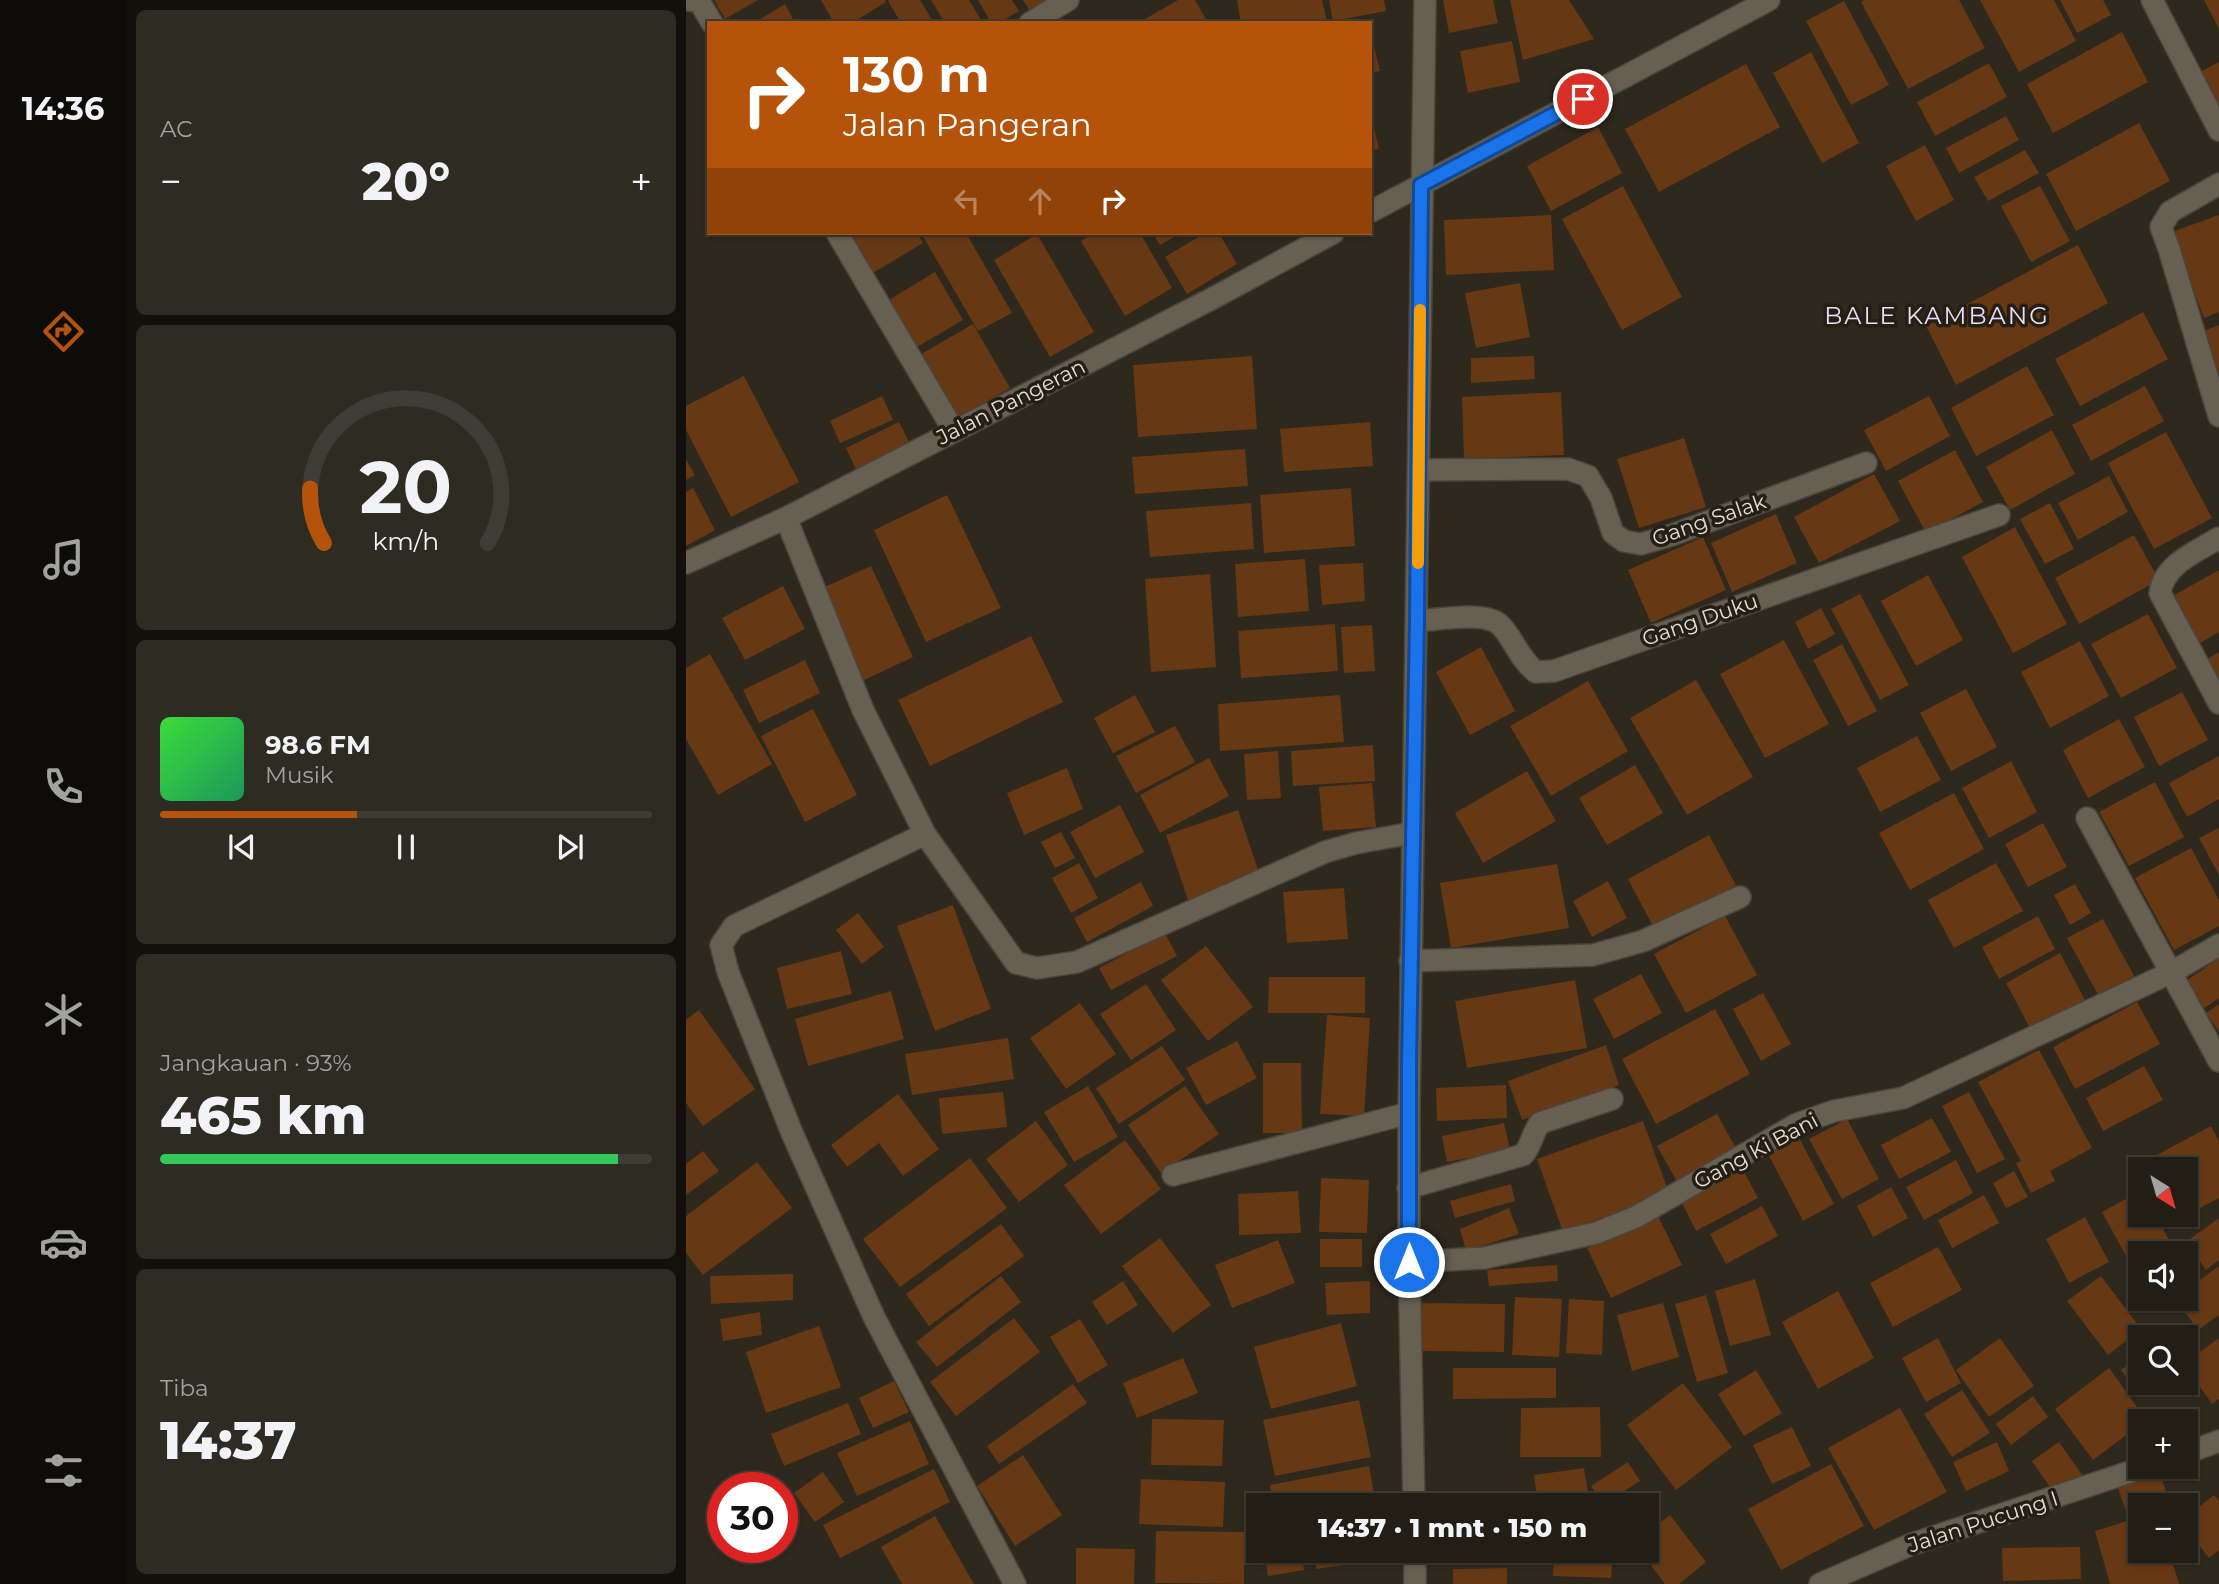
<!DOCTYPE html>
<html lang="id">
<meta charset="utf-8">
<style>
:root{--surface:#221e16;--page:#2e2b23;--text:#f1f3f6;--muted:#a2a2a1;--line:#3f3c35;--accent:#b45309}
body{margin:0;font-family:Montserrat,sans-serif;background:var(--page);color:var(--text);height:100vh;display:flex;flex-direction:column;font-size:26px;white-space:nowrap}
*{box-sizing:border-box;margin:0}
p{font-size:23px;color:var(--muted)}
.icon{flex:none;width:38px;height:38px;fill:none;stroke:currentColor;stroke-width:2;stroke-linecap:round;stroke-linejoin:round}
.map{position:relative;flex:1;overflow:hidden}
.details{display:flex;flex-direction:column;gap:10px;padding:10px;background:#13100c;width:560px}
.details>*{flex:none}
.banner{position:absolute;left:21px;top:21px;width:665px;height:214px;border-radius:0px;box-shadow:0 2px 5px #0004,0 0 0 2px var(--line);background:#b45309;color:#fff;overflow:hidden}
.needle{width:46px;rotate:143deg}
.fabs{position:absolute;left:1442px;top:1157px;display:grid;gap:14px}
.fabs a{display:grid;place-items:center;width:70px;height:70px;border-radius:0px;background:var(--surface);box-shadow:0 2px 5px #0004,0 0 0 2px var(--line);font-size:35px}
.speed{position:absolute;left:21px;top:1472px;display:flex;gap:14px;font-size:35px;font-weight:700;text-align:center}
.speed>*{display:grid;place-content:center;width:91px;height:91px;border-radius:50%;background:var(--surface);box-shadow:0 2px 5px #0004,0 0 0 2px var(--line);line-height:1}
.speed .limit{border:10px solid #d22;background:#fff;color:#111}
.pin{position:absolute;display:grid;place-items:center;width:60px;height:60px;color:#fff;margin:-30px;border:4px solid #fff;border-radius:50%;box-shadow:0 2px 7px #0007}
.me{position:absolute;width:77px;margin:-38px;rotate:0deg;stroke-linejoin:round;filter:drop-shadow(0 0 5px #0008)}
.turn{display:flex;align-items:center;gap:24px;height:147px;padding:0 21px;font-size:32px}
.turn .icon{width:91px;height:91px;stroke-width:2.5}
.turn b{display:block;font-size:49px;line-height:60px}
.lanes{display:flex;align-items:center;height:66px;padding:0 21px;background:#0003;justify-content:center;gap:35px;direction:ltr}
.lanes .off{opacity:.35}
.big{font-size:52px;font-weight:800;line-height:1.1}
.details .widget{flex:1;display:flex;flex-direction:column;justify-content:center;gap:10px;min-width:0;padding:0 24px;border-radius:10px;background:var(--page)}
.details .dial{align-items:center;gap:0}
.dial svg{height:182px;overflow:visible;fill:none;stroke:var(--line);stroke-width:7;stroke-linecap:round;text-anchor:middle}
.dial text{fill:var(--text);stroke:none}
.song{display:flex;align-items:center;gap:21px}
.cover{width:84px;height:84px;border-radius:10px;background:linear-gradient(135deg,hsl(120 70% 55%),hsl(150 70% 35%))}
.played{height:7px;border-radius:4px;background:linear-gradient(90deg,var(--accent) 40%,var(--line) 40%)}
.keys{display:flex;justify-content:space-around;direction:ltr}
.heat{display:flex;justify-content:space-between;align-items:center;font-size:38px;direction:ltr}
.charge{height:10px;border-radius:5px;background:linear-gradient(90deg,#34c759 93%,var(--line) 0)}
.trip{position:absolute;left:560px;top:1493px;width:413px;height:70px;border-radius:0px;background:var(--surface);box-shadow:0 2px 5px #0004,0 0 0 2px var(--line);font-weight:800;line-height:70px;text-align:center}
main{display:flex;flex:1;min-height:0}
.dock{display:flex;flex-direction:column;width:126px;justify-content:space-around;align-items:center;background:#0e0c09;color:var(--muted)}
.dock .icon{width:49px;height:49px}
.dock .selected{color:var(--accent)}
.dock b{font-size:32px;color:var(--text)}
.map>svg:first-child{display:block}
.building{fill:#673814}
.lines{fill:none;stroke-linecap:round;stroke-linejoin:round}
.street-casing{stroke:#4b463c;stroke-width:24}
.street{stroke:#665f52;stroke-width:21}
.route-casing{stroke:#114b97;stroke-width:18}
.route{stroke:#1a73e8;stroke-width:12}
.slow{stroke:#f59e0b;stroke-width:12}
.labels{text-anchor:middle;stroke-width:7;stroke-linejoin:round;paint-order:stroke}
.street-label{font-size:21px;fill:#e2ded7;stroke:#241e13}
.quarter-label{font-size:24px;letter-spacing:2px;fill:#e8dcf9;stroke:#241e13}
</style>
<main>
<nav class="dock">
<b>14:36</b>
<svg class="icon selected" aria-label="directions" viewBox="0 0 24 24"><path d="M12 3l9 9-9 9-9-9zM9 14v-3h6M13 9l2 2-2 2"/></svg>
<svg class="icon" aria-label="music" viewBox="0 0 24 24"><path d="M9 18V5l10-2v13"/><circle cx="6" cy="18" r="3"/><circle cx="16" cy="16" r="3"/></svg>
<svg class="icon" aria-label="phone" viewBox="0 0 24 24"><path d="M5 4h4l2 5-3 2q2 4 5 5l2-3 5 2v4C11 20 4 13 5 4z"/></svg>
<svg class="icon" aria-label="climate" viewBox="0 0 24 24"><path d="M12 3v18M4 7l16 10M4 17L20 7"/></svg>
<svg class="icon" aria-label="car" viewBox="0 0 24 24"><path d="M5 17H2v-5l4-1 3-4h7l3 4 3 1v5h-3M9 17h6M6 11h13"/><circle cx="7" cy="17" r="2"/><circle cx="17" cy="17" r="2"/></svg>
<svg class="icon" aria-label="filters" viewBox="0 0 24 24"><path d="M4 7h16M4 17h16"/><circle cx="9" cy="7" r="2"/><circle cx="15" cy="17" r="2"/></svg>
</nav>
<section class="details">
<div class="widget"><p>AC</p>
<div class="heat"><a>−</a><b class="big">20°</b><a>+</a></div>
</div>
<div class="widget dial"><svg viewBox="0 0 100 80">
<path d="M14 69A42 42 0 1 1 86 69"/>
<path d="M14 69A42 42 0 0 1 8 45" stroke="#b45309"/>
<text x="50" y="56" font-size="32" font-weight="700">20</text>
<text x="50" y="72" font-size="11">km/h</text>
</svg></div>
<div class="widget">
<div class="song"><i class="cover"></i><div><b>98.6 FM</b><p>Musik</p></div></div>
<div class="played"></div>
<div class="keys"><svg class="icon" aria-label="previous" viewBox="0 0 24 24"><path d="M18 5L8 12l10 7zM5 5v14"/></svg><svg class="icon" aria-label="pause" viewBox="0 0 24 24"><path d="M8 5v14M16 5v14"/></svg><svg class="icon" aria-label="next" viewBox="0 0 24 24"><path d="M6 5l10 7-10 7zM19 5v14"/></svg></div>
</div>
<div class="widget"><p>Jangkauan · 93%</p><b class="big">465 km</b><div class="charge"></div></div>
<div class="widget"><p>Tiba</p><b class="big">14:37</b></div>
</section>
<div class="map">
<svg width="1533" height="1584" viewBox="0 0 1533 1584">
<rect width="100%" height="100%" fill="#2e281d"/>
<path class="building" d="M28 0H72L39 19Z
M135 0H199L200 2 166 23H148Z
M204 0H234L248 23H215L202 1Z
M245 0H283L297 23H259Z
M292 0H326L333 11 313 23H305Z
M337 0H374L347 16Z
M492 0H509L522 23H452Z
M551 0H636L641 22 555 23Z
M643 0H698L700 11 647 21Z
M757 0H807L812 23 763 33Z
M824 0H883L908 39 837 60Z
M1178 0H1273L1299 48 1222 89 1175 2Z
M1294 0H1368L1390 41 1333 72Z
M1374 0H1417L1425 15 1391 33Z
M1518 0H1533V29Z
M1158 1 1203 85 1165 105 1120 21Z
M99 4 109 23H68Z
M684 30 694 71 684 73Z
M1436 32 1462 82 1367 133 1341 84Z
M826 41 834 82 782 93 774 51Z
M1125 52 1173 143 1136 163 1087 73Z
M1533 62V115L1512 73Z
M1303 63 1321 97 1249 136 1231 102Z
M1060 64 1094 127 973 192 939 129Z
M684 111 693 149 684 151Z
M1320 116 1333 140 1273 173 1260 148Z
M1453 123 1484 181 1390 231 1360 174Z
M912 127 936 173 865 211 841 166Z
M1239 145 1268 200 1230 221 1200 166Z
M1339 150 1353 173 1302 201 1288 177Z
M937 186 996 297 936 330 876 219Z
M1354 186 1384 241 1345 262 1315 206Z
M865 215 868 270 760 275 758 220Z
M1533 215V312L1518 318 1486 232Z
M157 233H231L237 243 182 276Z
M235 233H280L326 313 292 331Z
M408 233H454L486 288 439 316 395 241Z
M466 233H495L474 245Z
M519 233H533L551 264 501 294 479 257Z
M351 234 408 332 364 357 308 260Z
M1392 245 1422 303 1270 385 1240 326Z
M249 272 277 320 226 350 198 303Z
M834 283 844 337 790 348 779 293Z
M1457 312 1482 359 1394 406 1369 359Z
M287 324 324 388 267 421 230 357Z
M1533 325V385L1513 333Z
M566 356 571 429 452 437 447 365Z
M848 356 849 379 785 383V358Z
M1341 366 1368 415 1290 456 1265 408Z
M58 376 113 482 45 517 0 430V406Z
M1459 386 1478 421 1405 461 1386 425Z
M875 392 878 455 778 459 776 397Z
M196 396 207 420 154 443 144 421Z
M1243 396 1264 436 1200 471 1178 430Z
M213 422 226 448 172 474 160 448Z
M684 422 687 466 598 472 594 429Z
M1366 430 1389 474 1324 510 1300 467Z
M1480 432 1526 518 1468 549 1422 463Z
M998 438 1020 507 953 528 931 459Z
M559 449 562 486 449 494 446 457Z
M1269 450 1297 502 1240 533 1212 481Z
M0 459 9 475 0 480Z
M1188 474 1214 521 1133 563 1108 517Z
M1423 476 1442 512 1392 540 1372 503Z
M7 488 29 530 0 546V492Z
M665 488 669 546 578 553 574 495Z
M261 495 315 608 240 642 188 530Z
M565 503 568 549 464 557 460 511Z
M1364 503 1388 549 1359 564 1334 519Z
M1090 514 1111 563 1046 592 1025 543Z
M1329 527 1381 624 1327 653 1276 557Z
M1448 535 1473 580 1393 624 1369 578Z
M1017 537 1040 590 965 623 942 570Z
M619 559 623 611 552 617 549 564Z
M677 563 679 601 636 605 633 565Z
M185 566 227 657 172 683 130 591Z
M1533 570V632L1509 646 1483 598Z
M524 574 530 667 465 672 459 579Z
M1242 575 1277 640 1230 666 1195 601Z
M97 586 119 629 59 660 36 618Z
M1174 594 1223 685 1194 700 1145 609Z
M1135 608 1149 634 1122 649 1109 622Z
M1462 614 1491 668 1435 698 1405 644Z
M649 624 652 671 555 678 552 631Z
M686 625 689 671 658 673 655 627Z
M345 636 377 702 244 766 212 700Z
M1098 640 1143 724 1079 758 1034 674Z
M1394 641 1423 696 1364 728 1335 672Z
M1156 644 1191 711 1162 726 1127 660Z
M795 647 829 711 784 735 750 672Z
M1533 652V685L1519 660Z
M24 654 86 764 32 795 0 739V668Z
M119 660 134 693 73 723 57 690Z
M1010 680 1067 777 1001 815 944 718Z
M902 681 942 751 865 796 824 726Z
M1280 689 1311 747 1265 771 1234 713Z
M1496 692 1522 740 1473 766 1448 717Z
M449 695 469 732 427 753 408 718Z
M654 695 658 742 534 751 532 704Z
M127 709 171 795 119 822 75 736Z
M1433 719 1459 767 1402 798 1377 750Z
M489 726 509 762 450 793 430 756Z
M1231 736 1255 780 1194 812 1171 768Z
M687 745 689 781 607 786 605 751Z
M592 751 595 798 561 800 558 754Z
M1533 756V799L1501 817 1483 783Z
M523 758 543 796 474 833 454 795Z
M1325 761 1351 812 1303 838 1276 788Z
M949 765 977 813 921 845 893 798Z
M381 768 397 809 338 835 321 793Z
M841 771 870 821 797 863 769 813Z
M1469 782 1498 837 1443 866 1413 812Z
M686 783 690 827 637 831 633 787Z
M1268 793 1298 849 1224 890 1193 833Z
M434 805 458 852 409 878 384 832Z
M552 810 574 876 502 900 480 835Z
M1357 823 1381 867 1342 887 1319 844Z
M1533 828V875L1513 838Z
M375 832 389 858 369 868 355 842Z
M1023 835 1050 885 969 930 942 879Z
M1505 848 1533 900V926L1488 950 1449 878Z
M393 863 412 898 385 913 366 878Z
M1310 863 1337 911 1268 948 1242 900Z
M871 864 883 928 765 948 754 883Z
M922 881 941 918 906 937 887 901Z
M455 882 467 906 401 942 388 918Z
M1389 884 1405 913 1384 925 1368 895Z
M658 888 662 939 601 943 597 892Z
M267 905 305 1009 249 1031 211 926Z
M172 913 198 947 176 964 150 930Z
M1039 916 1071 975 1000 1013 968 954Z
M1352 916 1369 949 1313 979 1296 947Z
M1417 919 1452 983 1416 1002 1381 938Z
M479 933 491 956 425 990 413 968Z
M520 946 567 1007 522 1041 475 980Z
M155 951 166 994 101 1009 91 968Z
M1374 953 1399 1000 1345 1030 1320 983Z
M1533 958V998L1518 1008 1500 981Z
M955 974 976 1013 928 1039 907 999Z
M583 977H679V1013H582Z
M889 980 901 1048 781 1068 769 1001Z
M460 984 490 1030 445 1060 414 1014Z
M205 991 218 1039 122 1066 109 1019Z
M1077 993 1105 1044 1075 1061 1047 1009Z
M1451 1002 1474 1044 1389 1089 1367 1047Z
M394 1003 430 1054 380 1089 344 1038Z
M1533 1004V1032L1520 1013Z
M1029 1009 1064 1074 970 1124 936 1059Z
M13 1010 69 1089 17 1126 0 1103V1020Z
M641 1015 684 1018 678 1116 634 1114Z
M322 1038 328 1079 226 1095 219 1054Z
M551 1041 571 1078 520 1105 500 1068Z
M920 1045 933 1085 836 1120 822 1081Z
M476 1046 499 1080 433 1124 410 1088Z
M1353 1050 1406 1148 1364 1171 1369 1181 1345 1193 1330 1163 1335 1161 1292 1082Z
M577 1063H615L616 1133H577Z
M1458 1066 1477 1100 1417 1131 1400 1098Z
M820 1085 821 1118 751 1121 750 1088Z
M402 1086 432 1137 388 1162 358 1112Z
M499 1086 533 1134 475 1173 442 1125Z
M317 1092 321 1127 256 1134 253 1098Z
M1283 1092 1319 1159 1291 1173 1256 1106Z
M212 1094 253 1149 217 1176 193 1143 161 1167 145 1145Z
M1031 1114 1052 1152 993 1185 971 1146Z
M1246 1118 1265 1152 1213 1179 1195 1145Z
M1161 1119 1193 1179 1156 1199 1123 1139Z
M350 1121 382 1165 333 1202 300 1159Z
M957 1121 983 1193 877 1232 851 1159Z
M818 1123 824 1150 761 1162 756 1136Z
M1525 1126 1533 1142V1198L1487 1222 1483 1214H1500V1169H1459L1456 1163Z
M1111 1134 1148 1204 1117 1221 1080 1150Z
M439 1140 475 1189 415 1234 378 1185Z
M17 1151 33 1171 0 1195V1164Z
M284 1158 321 1208 214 1287 177 1239Z
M1270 1160 1287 1193 1238 1220 1220 1187Z
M71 1162 106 1208 17 1275 0 1253V1216Z
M1054 1164 1072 1198 1010 1231 993 1197Z
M1328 1171 1342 1197 1320 1208 1307 1183Z
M635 1178 683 1180 681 1233 633 1232Z
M825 1184 829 1201 769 1218 764 1201Z
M1205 1187 1222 1218 1187 1237 1171 1206Z
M612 1191 615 1233 553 1235 552 1194Z
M1454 1191V1214H1469L1490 1253H1454V1274L1451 1276 1416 1212Z
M1298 1195 1313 1223 1266 1248 1252 1220Z
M1076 1206 1092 1236 1040 1264 1024 1234Z
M823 1208 833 1234 780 1251 774 1229Z
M971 1214 996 1265 925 1298 901 1248Z
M1399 1217 1423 1262 1383 1283 1360 1239Z
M1533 1218V1260L1520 1270 1500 1242Z
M315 1224 338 1256 243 1326 220 1294Z
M474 1238 525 1305 487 1333 436 1266Z
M634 1239H676V1267H634Z
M592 1240 609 1283 546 1308 529 1265Z
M1252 1247 1276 1290 1207 1327 1184 1283Z
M871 1265 872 1281 803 1286 801 1270Z
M1533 1266V1315L1512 1330 1489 1298H1500V1290Z
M107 1274V1300L25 1304 24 1276Z
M315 1276 335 1302 251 1367 230 1342Z
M1415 1276 1455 1329 1422 1355 1381 1301Z
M1069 1279 1085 1335 1044 1346 1029 1291Z
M437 1281 452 1305 421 1325 406 1302Z
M684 1281V1313L641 1315 639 1283Z
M1152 1291 1188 1358 1132 1389 1096 1322Z
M1020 1295 1042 1373 1011 1382 989 1304Z
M829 1297 876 1299 873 1357 826 1355Z
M883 1299 918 1301 916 1355 880 1353Z
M733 1303 819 1304 818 1352 732 1351Z
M977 1303 993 1357 946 1371 931 1315Z
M74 1312 76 1335 37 1341 34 1319Z
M328 1318 354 1352 270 1416 244 1382Z
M394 1319 422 1365 392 1383 364 1337Z
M655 1323 671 1386 585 1409 568 1347Z
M133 1326 155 1387 80 1413 60 1352Z
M1252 1338 1275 1383 1240 1402 1216 1358Z
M1314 1338 1348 1386 1303 1417 1270 1370Z
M1533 1338V1399L1526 1404 1500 1367V1362Z
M1454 1356V1383L1448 1388 1435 1370Z
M497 1358 512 1393 451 1418 437 1383Z
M767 1368H870V1398L767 1399Z
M1423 1368 1461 1421H1454V1425L1407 1460 1369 1409Z
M1070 1370 1096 1413 1058 1436 1032 1394Z
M208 1381 223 1412 187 1428 173 1398Z
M997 1383 1046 1447 990 1490 941 1425Z
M387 1384 401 1403 313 1464 301 1446Z
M1276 1390 1304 1433 1266 1457 1238 1414Z
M1347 1396 1362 1417 1325 1445 1310 1424Z
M673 1400 685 1457 589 1476 577 1420Z
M162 1403 175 1434 98 1466 85 1434Z
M914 1407 915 1457H834L835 1408Z
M1214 1408 1261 1492 1188 1530 1142 1448Z
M466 1419 538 1420 536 1466 465 1465Z
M224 1421 243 1464 171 1496 151 1453Z
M1106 1427 1125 1466 1086 1484 1067 1445Z
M1311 1442 1323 1471 1280 1491 1267 1462Z
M1373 1442 1396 1475 1368 1493 1346 1461Z
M337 1455 376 1515 329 1546 291 1486Z
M942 1462 954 1481 917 1505 905 1486Z
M1145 1464 1178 1526 1095 1570 1062 1509Z
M683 1466 690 1505H665L664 1498 630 1505H588L584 1485Z
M898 1468 904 1505H852L848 1475Z
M248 1469 264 1502 154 1558 137 1525Z
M1473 1470 1482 1497 1440 1511 1431 1485Z
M137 1472 158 1502 129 1522 108 1493Z
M455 1479 539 1482 537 1527 453 1524Z
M1528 1495 1533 1501V1550L1523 1558 1500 1528V1517Z
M840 1497V1505H756L755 1501Z
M984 1515 1020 1562 993 1584H979L953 1550H961V1520L967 1528Z
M249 1516 288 1584H216L195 1547Z
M1454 1517V1550H1483L1493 1584H1424L1409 1531Z
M470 1531 558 1532V1584L469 1583Z
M1394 1547 1395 1579 1317 1581 1316 1548Z
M390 1548 449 1549 448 1584H390Z
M578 1550H615L618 1570 582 1576Z
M628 1550H664L665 1564 630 1569Z
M868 1550H927L925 1578 867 1576Z
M821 1568V1584H767V1569Z"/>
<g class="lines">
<defs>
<path id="street" d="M0 0 13 1 26 23
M1466 0 1533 130
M344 23 382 0
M1533 184 1484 212 1475 227 1483 249 1533 416
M684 212 1083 0
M151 233 268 431
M733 470 882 469 902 476 915 498 927 533 938 541 955 544 986 535 1180 463
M100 518 177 710 239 834 330 963 351 968 391 962 639 852 670 843 726 833
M1533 538C1510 552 1478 564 1474 593L1533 703
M0 563 100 518 531 296 647 233
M731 621C751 620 797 611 813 624 826 635 832 658 850 672L868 671 1313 515
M1401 818 1533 1061
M239 834 48 926 35 945 42 972 106 1133 188 1317 329 1584
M724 961 907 955 957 941 1054 897
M487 1175 723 1113
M722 1188 837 1155C846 1145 846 1133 854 1123L926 1099
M723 1262 798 1258 910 1233 950 1217 1111 1124 1148 1111 1217 1098 1486 972 1533 945
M1500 1453 1533 1441
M728 1505 723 1262V1113L739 0
M729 1584V1550
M1134 1584 1226 1544 1462 1466"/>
</defs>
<use href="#street" class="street-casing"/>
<use href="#street" class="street"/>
</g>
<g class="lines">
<defs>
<path id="route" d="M723 1262V1062L731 621 735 185 897 99"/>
</defs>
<use href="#route" class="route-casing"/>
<use href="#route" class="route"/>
<path class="slow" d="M732 563 734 310"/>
</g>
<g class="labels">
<g class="street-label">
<text transform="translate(325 402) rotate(-27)" y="7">Jalan Pangeran</text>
<text transform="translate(1023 520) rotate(-19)" y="7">Gang Salak</text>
<text transform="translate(1014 620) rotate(-19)" y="7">Gang Duku</text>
<text transform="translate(1070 1151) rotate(-28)" y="7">Gang Ki Bani</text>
<text transform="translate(1297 1522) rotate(-18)" y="7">Jalan Pucung I</text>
</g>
<g class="quarter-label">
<text x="1251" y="324">BALE KAMBANG</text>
</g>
</g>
</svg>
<div class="fabs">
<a><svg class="needle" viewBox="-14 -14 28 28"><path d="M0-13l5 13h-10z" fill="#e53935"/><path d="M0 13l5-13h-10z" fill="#a2a2a1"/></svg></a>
<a><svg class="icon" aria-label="sound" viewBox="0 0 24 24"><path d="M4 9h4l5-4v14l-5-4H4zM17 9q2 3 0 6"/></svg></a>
<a><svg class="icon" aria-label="search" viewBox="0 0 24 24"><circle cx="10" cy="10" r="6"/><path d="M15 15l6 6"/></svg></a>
<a>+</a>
<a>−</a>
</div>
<div class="speed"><div class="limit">30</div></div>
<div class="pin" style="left:897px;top:99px;background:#d93025"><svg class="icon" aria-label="arrive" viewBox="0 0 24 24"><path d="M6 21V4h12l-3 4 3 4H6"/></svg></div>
<svg class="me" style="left:723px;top:1262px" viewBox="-20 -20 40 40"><circle r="17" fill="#1a73e8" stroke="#fff" stroke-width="3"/><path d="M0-11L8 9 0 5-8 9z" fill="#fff"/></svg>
<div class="trip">14:37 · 1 mnt · 150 m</div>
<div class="banner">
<div class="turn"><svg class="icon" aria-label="right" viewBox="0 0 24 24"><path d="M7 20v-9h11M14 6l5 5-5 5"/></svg><div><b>130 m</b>Jalan Pangeran</div></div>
<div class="lanes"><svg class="icon off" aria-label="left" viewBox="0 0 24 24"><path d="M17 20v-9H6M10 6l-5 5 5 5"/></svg><svg class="icon off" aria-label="ahead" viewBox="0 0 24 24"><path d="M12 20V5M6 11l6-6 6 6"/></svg><svg class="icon" aria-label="right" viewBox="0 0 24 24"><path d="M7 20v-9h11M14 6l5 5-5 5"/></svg></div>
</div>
</div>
</main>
